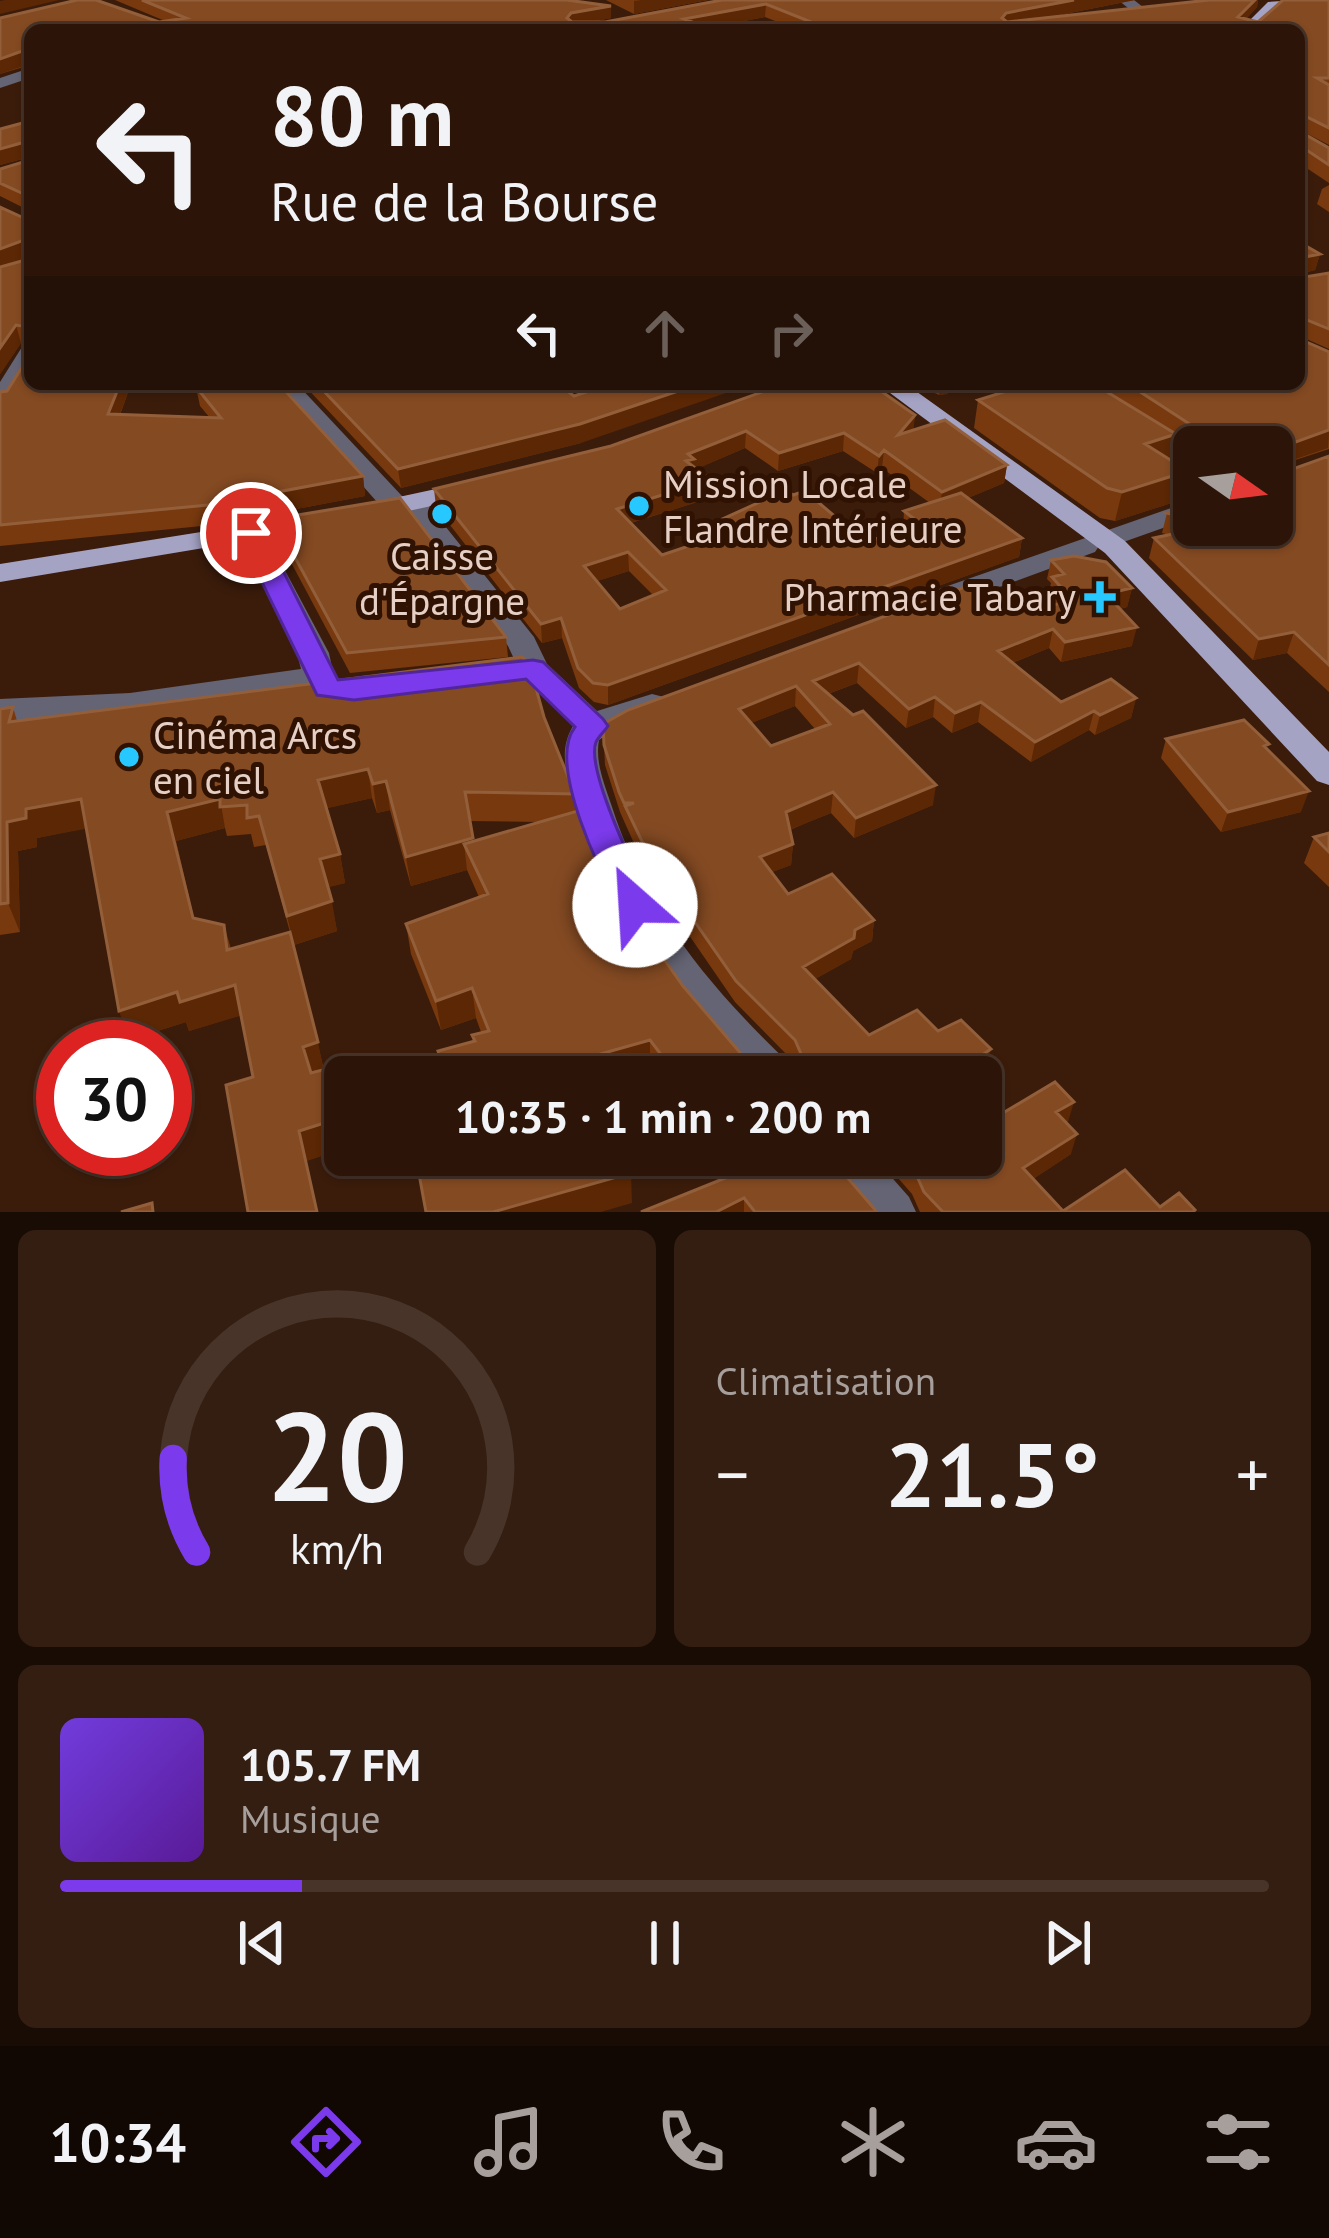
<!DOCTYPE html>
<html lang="fr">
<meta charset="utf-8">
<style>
:root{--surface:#2c1508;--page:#341e12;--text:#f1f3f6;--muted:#a69f9c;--line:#483429;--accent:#7c3aed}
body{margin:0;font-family:"PT Sans",sans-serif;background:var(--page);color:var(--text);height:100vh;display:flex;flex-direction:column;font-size:45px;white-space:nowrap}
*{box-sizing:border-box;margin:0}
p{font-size:39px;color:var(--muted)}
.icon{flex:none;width:66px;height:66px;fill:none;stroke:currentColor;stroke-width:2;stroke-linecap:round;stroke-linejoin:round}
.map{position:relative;height:1212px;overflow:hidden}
.side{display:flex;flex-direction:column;gap:18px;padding:18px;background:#180c04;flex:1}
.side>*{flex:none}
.guide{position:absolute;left:24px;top:24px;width:1281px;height:366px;border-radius:18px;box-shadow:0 3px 9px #0004,0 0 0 3px var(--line);background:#2c1508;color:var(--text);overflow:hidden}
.needle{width:78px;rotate:104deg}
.tools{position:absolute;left:1173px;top:426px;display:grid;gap:24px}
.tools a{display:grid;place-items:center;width:120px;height:120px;border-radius:18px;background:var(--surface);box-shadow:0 3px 9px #0004,0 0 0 3px var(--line);font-size:60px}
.speed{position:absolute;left:36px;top:1020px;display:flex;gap:24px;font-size:60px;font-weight:700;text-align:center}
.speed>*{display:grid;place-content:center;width:156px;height:156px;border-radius:50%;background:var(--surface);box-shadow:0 3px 9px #0004,0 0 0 3px var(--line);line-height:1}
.speed .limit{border:18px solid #d22;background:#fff;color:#111}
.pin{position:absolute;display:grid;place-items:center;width:102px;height:102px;color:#fff;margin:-51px;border:6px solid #fff;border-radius:50%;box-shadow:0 3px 12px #0007}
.me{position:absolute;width:132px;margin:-66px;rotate:334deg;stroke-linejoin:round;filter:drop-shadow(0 0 9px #0008)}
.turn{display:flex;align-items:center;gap:42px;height:252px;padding:0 48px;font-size:54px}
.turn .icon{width:156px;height:156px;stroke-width:2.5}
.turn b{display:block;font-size:84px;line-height:102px}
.lanes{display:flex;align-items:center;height:114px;padding:0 48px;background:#0003;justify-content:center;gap:60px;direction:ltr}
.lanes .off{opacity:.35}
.big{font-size:90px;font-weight:700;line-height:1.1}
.side .card{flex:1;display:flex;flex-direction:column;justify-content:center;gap:18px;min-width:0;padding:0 42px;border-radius:18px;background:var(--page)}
.side .dial{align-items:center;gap:0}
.dial svg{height:312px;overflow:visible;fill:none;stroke:var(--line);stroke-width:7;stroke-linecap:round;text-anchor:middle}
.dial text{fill:var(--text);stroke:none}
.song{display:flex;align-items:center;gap:36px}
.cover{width:144px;height:144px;border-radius:18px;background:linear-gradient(135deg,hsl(260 70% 55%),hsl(270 70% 35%))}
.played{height:12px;border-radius:6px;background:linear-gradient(90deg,var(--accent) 20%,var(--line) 20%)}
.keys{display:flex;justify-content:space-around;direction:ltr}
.heat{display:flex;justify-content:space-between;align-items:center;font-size:66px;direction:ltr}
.side .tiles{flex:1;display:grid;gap:18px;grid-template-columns:1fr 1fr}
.card:last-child{grid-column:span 2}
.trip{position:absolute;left:324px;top:1056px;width:678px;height:120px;border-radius:18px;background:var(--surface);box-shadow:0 3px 9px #0004,0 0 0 3px var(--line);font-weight:700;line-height:120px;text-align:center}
.menu{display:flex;height:192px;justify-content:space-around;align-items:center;background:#120803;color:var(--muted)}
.menu .icon{width:84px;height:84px}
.menu .selected{color:var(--accent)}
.menu b{font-size:54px;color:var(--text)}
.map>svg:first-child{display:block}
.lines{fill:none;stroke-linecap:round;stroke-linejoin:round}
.minor{fill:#656474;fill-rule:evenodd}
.major{fill:#a5a3c4;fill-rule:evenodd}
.wall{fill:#78390e;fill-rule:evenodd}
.shaded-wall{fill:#5b2704}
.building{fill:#844a22;stroke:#935f3b;stroke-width:3;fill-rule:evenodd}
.route{fill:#7c3aed;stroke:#51269a;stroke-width:3}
.poi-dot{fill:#27c8ff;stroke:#301203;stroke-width:4.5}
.labels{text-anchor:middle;stroke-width:10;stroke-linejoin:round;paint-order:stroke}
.poi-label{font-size:39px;fill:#e6d0c6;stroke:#301203;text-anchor:start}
</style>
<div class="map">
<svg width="1329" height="1212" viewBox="0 0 1329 1212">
<rect width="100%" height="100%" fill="#3b1c0b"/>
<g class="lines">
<path class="minor" d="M1118 0H1134L1172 30H1156Z
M30 68V78L0 88V78Z
M30 345V372L9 407 0 409V382L22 347Z
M272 384H297L402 496H421L534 637 547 664 597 711 652 694 664 697 668 705 664 713 618 727 599 740C595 762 604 783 611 804 644 909 711 989 790 1064L796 1077H747C669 1001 606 911 576 805 568 777 557 753 573 726L522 676 508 646 405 512H386Z
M1138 422 1194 454V473L1129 435 1125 430Z
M1194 500V517L1115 545 1099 546 1095 552 961 601 950 604 935 595 939 589Z
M251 525 265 533 329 653 334 677 329 684 130 715 0 721V699L130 693 301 669 297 653 237 533Z
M822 1155H872L909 1197 916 1212H864Z"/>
<path class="major" d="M1299 0 1278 8 1255 30H1240L1268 2Z
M878 384H906L1125 541 1329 752V785L1317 781 1105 553Z
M473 481 482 483 486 489 482 495 367 520 353 512 357 506Z
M314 514 324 516 328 522 324 528 0 582V564Z"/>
</g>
<path class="wall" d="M115 0H567L611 18 592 22H605L722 0H1135L1045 18 1209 0H1258L1257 7 1246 19 1258 22 1329 0V145L1300 130 1301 132 1329 148V183L1299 163V30H798L765 17 707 28 30 30V65L0 74V18L165 21Z
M606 0H708L634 14Z
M30 121V211L0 196V169L30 160V157L0 165V129Z
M1329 185V212L1317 204 1322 189Z
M30 214V384H131L120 415 210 418 200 406 196 387 363 476 365 496 212 525 0 546V392L7 391 29 356V344L21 343 0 374V267L29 259V257L0 267 24 218Z
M1299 242 1320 254 1315 270 1300 274 1305 277 1329 273V349L1302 337V340L1329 352V449L1274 467 1273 470 1279 474 1329 456V692L1287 653 1253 660 1149 558 1154 538 1169 535 1162 533 1167 513 1194 504V525H1272V447H1194V449L1175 436 1169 459 1188 471 1181 500 1115 521 1100 518 974 428 978 400 1122 401 1096 384H1299Z
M303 384H558L581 443 401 488Z
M811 384 915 415 913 430 1007 465 1004 483 968 498 1022 538 1019 557 608 705 594 702 579 688 562 638 542 643 436 507 434 489 611 446ZM745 448 778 471 843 451 877 473 882 468 930 503 904 511 903 530 865 542 705 527 704 541 662 555 631 523 710 498 711 480 696 469ZM629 571 653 595 620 609 597 581Z
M915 384H955L947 394 939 395Z
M274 519 506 637 508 657 350 673 278 538Z
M1051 560 1132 588 1127 607 1120 609 1132 646 1061 662 1049 648 1012 663 1061 702 1136 698 1131 718 1095 735 1089 730 1031 762 978 722 952 733 933 717 906 728 857 683 828 694 933 805 854 838 831 813 806 823 790 830 793 844 791 865 772 872 788 894 874 920 872 941 853 951 851 959 815 979 869 1035 938 1031 986 1070 976 1077H800L793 1061 735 1002 649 877 620 812 605 765 603 724 1022 611 1056 604 1048 596 1051 583 1047 579ZM795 706 815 729 771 746 751 723Z
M13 707 17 721 544 717 575 794 576 811 634 940 683 986 761 1077H656L650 1069 623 1077H442L438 1051 473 1042 472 1035 481 1032 476 1018 441 1030 411 954 406 924 479 897 467 870 411 886 390 810 377 813 372 798 327 808 340 854 345 883 328 887 337 931 294 945 324 1070 328 1077H345V1148L306 1161 318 1212H248L253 1077 241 1015 189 1031 186 1022 129 1040 86 828 37 838V847L18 851 20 932 0 935V709ZM470 821 540 822 473 841ZM225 828 227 836 251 834 254 847 266 845 290 932 231 949 224 925 194 919 176 841Z
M1166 739 1267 749 1301 812 1221 832 1161 758Z
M1329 833V887L1304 863 1314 837Z
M1068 1122 1067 1123 1071 1154 1033 1179 1063 1211 1160 1207 1195 1212H920L912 1194 878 1155H981L986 1123Z
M714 1155H828L877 1212H641L739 1172 729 1175Z"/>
<path class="shaded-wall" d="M5 0H59L0 14V1Z
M642 0H708L634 14V1Z
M1074 0H1135L1004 26 1002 18 1006 13Z
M1255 0H1258L1257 7 1235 30 1238 17Z
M766 4 765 17 694 30 684 19Z
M611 6V18L571 26 567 18 571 13Z
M1096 24 1095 30H1062Z
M25 50 29 64 0 74V59Z
M25 142 29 157 0 165V149Z
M24 240 29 257 0 267V249Z
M1320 254 1315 270 1299 274 1300 258Z
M16 325 21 343 0 374V348Z
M120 384H131L113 433 108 414Z
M699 384H752L581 443 401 488 398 469Z
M940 384H955L947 394 939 395Z
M986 384H1023L985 389Z
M915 415 913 433 898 435Z
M1329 430 1328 448 1272 467 1276 449Z
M746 431 745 448 694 470 686 479 688 454Z
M844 433 843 451 778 471 779 453Z
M1176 434 1169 462 1145 444Z
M884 450 882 468 877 473 879 456Z
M1007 465 1004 483 939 510 942 492Z
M1188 471 1181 500 1115 521 1122 492Z
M363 476 365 496 212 525 208 505Z
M711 480 710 498 617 527V509Z
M1022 538 1019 557 608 705V685Z
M628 552 629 571 585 585 584 566Z
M1132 588 1127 607 1101 613 1106 594Z
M561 618 562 638 542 643 541 624Z
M1137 627 1132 646 1061 662 1065 642Z
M1053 629 1049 648 994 670 998 651Z
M1294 632 1287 653 1253 660 1259 639Z
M859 663 857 683 811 700 813 681Z
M796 686 795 706 738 728 739 709Z
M935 697 933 717 906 728 909 709Z
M1136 698 1131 718 1095 735 1100 715Z
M981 702 978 722 952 733 955 713Z
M1094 711 1089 730 1031 762 1035 742Z
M368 769 372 798 324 809 318 780Z
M386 781 390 810 377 813 373 784Z
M936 785 933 805 854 838 856 818Z
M1309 791 1301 812 1221 832 1228 812Z
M833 792 831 813 784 832 786 812Z
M81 799 90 828 37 838V847L18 851 20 932 8 903 7 822 26 809Z
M220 799 225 828 176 841 201 948 167 812Z
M473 838 476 867 464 844 467 870 411 886 406 857Z
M793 844 791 865 759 877 760 857Z
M340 854 345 883 326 888 320 859Z
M332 901 337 931 294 945 287 916Z
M874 920 872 941 853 951 851 959 801 987 803 967 855 930Z
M235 985 243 1015 189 1031 186 1022 129 1040 119 1011 177 992Z
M472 988 476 1018 441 1030 436 1001Z
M650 1040V1069L623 1077H519Z
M318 1042 324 1072 310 1077 303 1047Z
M991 1049 986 1070 976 1077H949Z
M498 1068 499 1077H475Z
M1074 1102 1068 1122 1051 1133 1056 1112Z
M340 1118 345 1148 306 1161 317 1212 299 1131Z
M1077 1134 1071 1154 1018 1189 1023 1168Z
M349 1155H400L402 1166 353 1176Z
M730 1155H746L745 1170 729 1175Z
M631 1173 632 1203 601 1212H493Z
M744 1198V1212H716Z"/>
<path class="building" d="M77 0H96L159 22 186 18 142 0H567L611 6 571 13 567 18 572 22H605L722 0H1074L1006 13 1002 18 1007 22 1209 0H1255L1238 17 1258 22 1283 0H1329V78H1317L1329 85V128L1299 113 1301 132 1329 148V165L1299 145V30H1102L1096 24 1062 30H963L953 26 936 30H831L766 4 684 19 713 30H30V54L25 50 0 59V18Z
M30 121V146L25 142 0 149V129Z
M30 154V213L28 196 0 183V169L30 160Z
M0 207 24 218 30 214V245L24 240 0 249Z
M1299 242 1320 254 1300 258 1299 273 1305 277 1329 273V329L1300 317 1302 340 1329 352V430L1276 449 1273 470 1279 474 1329 456V665L1294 632 1259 639 1154 538 1215 525H1272V447H1225L1128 384H1299Z
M30 245V384H120L108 414 221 418 196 387 208 384H279L363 476 208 505 0 525V392L7 391 29 356V327L16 325 0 348V267L29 259Z
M317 384H558L574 396 610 384H699L580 424 398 469Z
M811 384H871L915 415 898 435 945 420 1007 465 942 492 884 450 879 456 844 433 779 453 746 431 688 454 694 459 686 461 711 480 617 509 662 555 716 537 705 527 786 490 793 495 805 491 865 542 922 525 904 511 961 493 1022 538 608 685 593 683 578 668 561 618 541 624 434 489 611 446 773 388ZM628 552 666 590 620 609 584 566Z
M1029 384H1094L1176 434 1145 444 1188 471 1122 492 1107 488 978 400Z
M400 498 506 637 347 653 274 519Z
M1194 504V520L1167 513Z
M1074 556 1106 562 1132 588 1106 594 1137 627 1065 642 1053 629 998 651 1061 702 1111 679 1136 698 1100 715 1094 711 1035 742 981 702 955 713 935 697 909 709 859 663 813 681 853 715 863 711 936 785 856 818 833 792 786 812 793 844 760 857 788 894 832 874 874 920 855 930 854 938 803 967 869 1035 917 1010 938 1031 961 1020 991 1049 949 1077H820L802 1056 795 1040 736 981 649 856 625 806 634 803H624L619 792 604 745 603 724 628 710 984 580 1022 611 1073 601 1052 577 1064 574 1051 560ZM796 686 830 724 771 746 739 709Z
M522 657 529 663 544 717 575 794 465 792 473 838 406 857 386 781 373 784 368 769 318 780 340 854 320 859 332 901 287 916 259 816 247 818V805L220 807V799L167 812 193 918 224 925 227 950 290 932 318 1042 303 1047 311 1073 326 1069 328 1077 370 1064 373 1077H345V1138L340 1118 299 1131 317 1212H248L226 1085 253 1077 235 985 180 1002 177 992 119 1011 81 799 26 809V818L7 822 8 903 0 904V709L13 707 9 722Z
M1244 720 1269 744 1264 746 1309 791 1228 812 1166 739Z
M581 810 634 940 647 935 683 986 761 1077H678L650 1040 519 1077H501L498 1068 475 1077H467L466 1073 447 1077 438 1051 475 1041 472 1035 489 1031 472 988 436 1001 406 924 488 894 464 844Z
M1329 833V852L1314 837Z
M1055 1082 1074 1102 1056 1112 1077 1134 1023 1168 1063 1211 1125 1170 1160 1207 1179 1193 1195 1210 1193 1212H943L924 1192 916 1174 899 1155H981V1119L986 1123Z
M444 1155H625L631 1173 493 1212H426L417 1163Z
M752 1155H828L877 1212H755L744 1198 716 1212H641L755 1166Z
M152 1203 153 1212H121Z"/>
<path class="route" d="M251 525 264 533 338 680 533 660 543 662 603 719 608 726C604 732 599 736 596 742 585 770 638 876 652 905L647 914 635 918 623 914C602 876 546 764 575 727L526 679 354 700 317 695 238 533Z"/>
<g class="poi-dot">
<circle cx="639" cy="506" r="12"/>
<circle cx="442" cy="514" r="12"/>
<path d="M1094 579h12v12h12v12h-12v12h-12v-12h-12v-12h12z"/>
<circle cx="129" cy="757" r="12"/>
</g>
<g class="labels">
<g class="poi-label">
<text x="663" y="498">Mission Locale<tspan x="663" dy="45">Flandre Intérieure</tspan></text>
<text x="442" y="570" text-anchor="middle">Caisse<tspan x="442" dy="45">d'Épargne</tspan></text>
<text x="1076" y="611" text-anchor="end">Pharmacie Tabary</text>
<text x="153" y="749">Cinéma Arcs<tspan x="153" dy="45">en ciel</tspan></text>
</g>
</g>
</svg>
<div class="tools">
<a><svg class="needle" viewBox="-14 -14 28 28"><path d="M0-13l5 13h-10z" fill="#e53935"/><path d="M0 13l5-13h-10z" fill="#a69f9c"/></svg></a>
</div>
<div class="speed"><div class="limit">30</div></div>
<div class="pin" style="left:251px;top:533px;background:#d93025"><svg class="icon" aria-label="arrive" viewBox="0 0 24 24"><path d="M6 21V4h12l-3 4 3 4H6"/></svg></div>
<svg class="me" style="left:635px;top:905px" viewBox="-20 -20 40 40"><circle r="19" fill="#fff"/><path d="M0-13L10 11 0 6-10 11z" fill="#7c3aed"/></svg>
<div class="trip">10:35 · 1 min · 200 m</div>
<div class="guide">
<div class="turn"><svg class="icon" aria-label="left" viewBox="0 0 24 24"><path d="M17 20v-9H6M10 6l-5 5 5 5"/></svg><div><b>80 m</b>Rue de la Bourse</div></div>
<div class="lanes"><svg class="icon" aria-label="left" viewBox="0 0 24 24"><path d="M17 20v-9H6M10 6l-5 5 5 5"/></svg><svg class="icon off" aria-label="ahead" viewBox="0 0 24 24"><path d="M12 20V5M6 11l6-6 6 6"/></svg><svg class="icon off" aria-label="right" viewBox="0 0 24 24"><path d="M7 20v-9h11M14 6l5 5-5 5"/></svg></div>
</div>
</div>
<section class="side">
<div class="tiles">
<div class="card dial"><svg viewBox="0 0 100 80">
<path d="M14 69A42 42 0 1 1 86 69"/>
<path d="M14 69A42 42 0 0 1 8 45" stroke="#7c3aed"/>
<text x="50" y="56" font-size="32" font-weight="700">20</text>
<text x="50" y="72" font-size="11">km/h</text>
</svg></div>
<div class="card"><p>Climatisation</p>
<div class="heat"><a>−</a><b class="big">21.5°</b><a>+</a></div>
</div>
<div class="card">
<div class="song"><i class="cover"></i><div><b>105.7 FM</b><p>Musique</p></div></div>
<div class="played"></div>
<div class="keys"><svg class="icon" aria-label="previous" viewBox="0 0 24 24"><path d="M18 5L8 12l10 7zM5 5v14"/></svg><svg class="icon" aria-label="pause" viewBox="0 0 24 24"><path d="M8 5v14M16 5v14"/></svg><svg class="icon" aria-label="next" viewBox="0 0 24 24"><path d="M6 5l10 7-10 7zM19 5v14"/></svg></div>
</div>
</div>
</section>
<nav class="menu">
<b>10:34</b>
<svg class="icon selected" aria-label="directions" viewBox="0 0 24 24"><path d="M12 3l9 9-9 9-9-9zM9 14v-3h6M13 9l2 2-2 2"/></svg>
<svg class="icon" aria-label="music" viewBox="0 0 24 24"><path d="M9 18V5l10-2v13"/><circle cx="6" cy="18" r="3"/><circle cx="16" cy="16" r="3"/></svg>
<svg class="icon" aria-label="phone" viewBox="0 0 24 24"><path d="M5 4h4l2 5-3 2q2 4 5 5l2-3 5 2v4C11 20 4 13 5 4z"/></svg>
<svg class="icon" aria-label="climate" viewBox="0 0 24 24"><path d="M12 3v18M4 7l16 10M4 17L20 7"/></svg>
<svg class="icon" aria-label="car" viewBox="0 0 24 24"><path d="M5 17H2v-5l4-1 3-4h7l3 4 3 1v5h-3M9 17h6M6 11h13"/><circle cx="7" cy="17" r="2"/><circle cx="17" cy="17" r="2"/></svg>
<svg class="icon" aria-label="filters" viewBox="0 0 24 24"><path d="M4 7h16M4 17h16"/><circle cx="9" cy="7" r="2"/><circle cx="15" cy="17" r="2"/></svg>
</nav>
